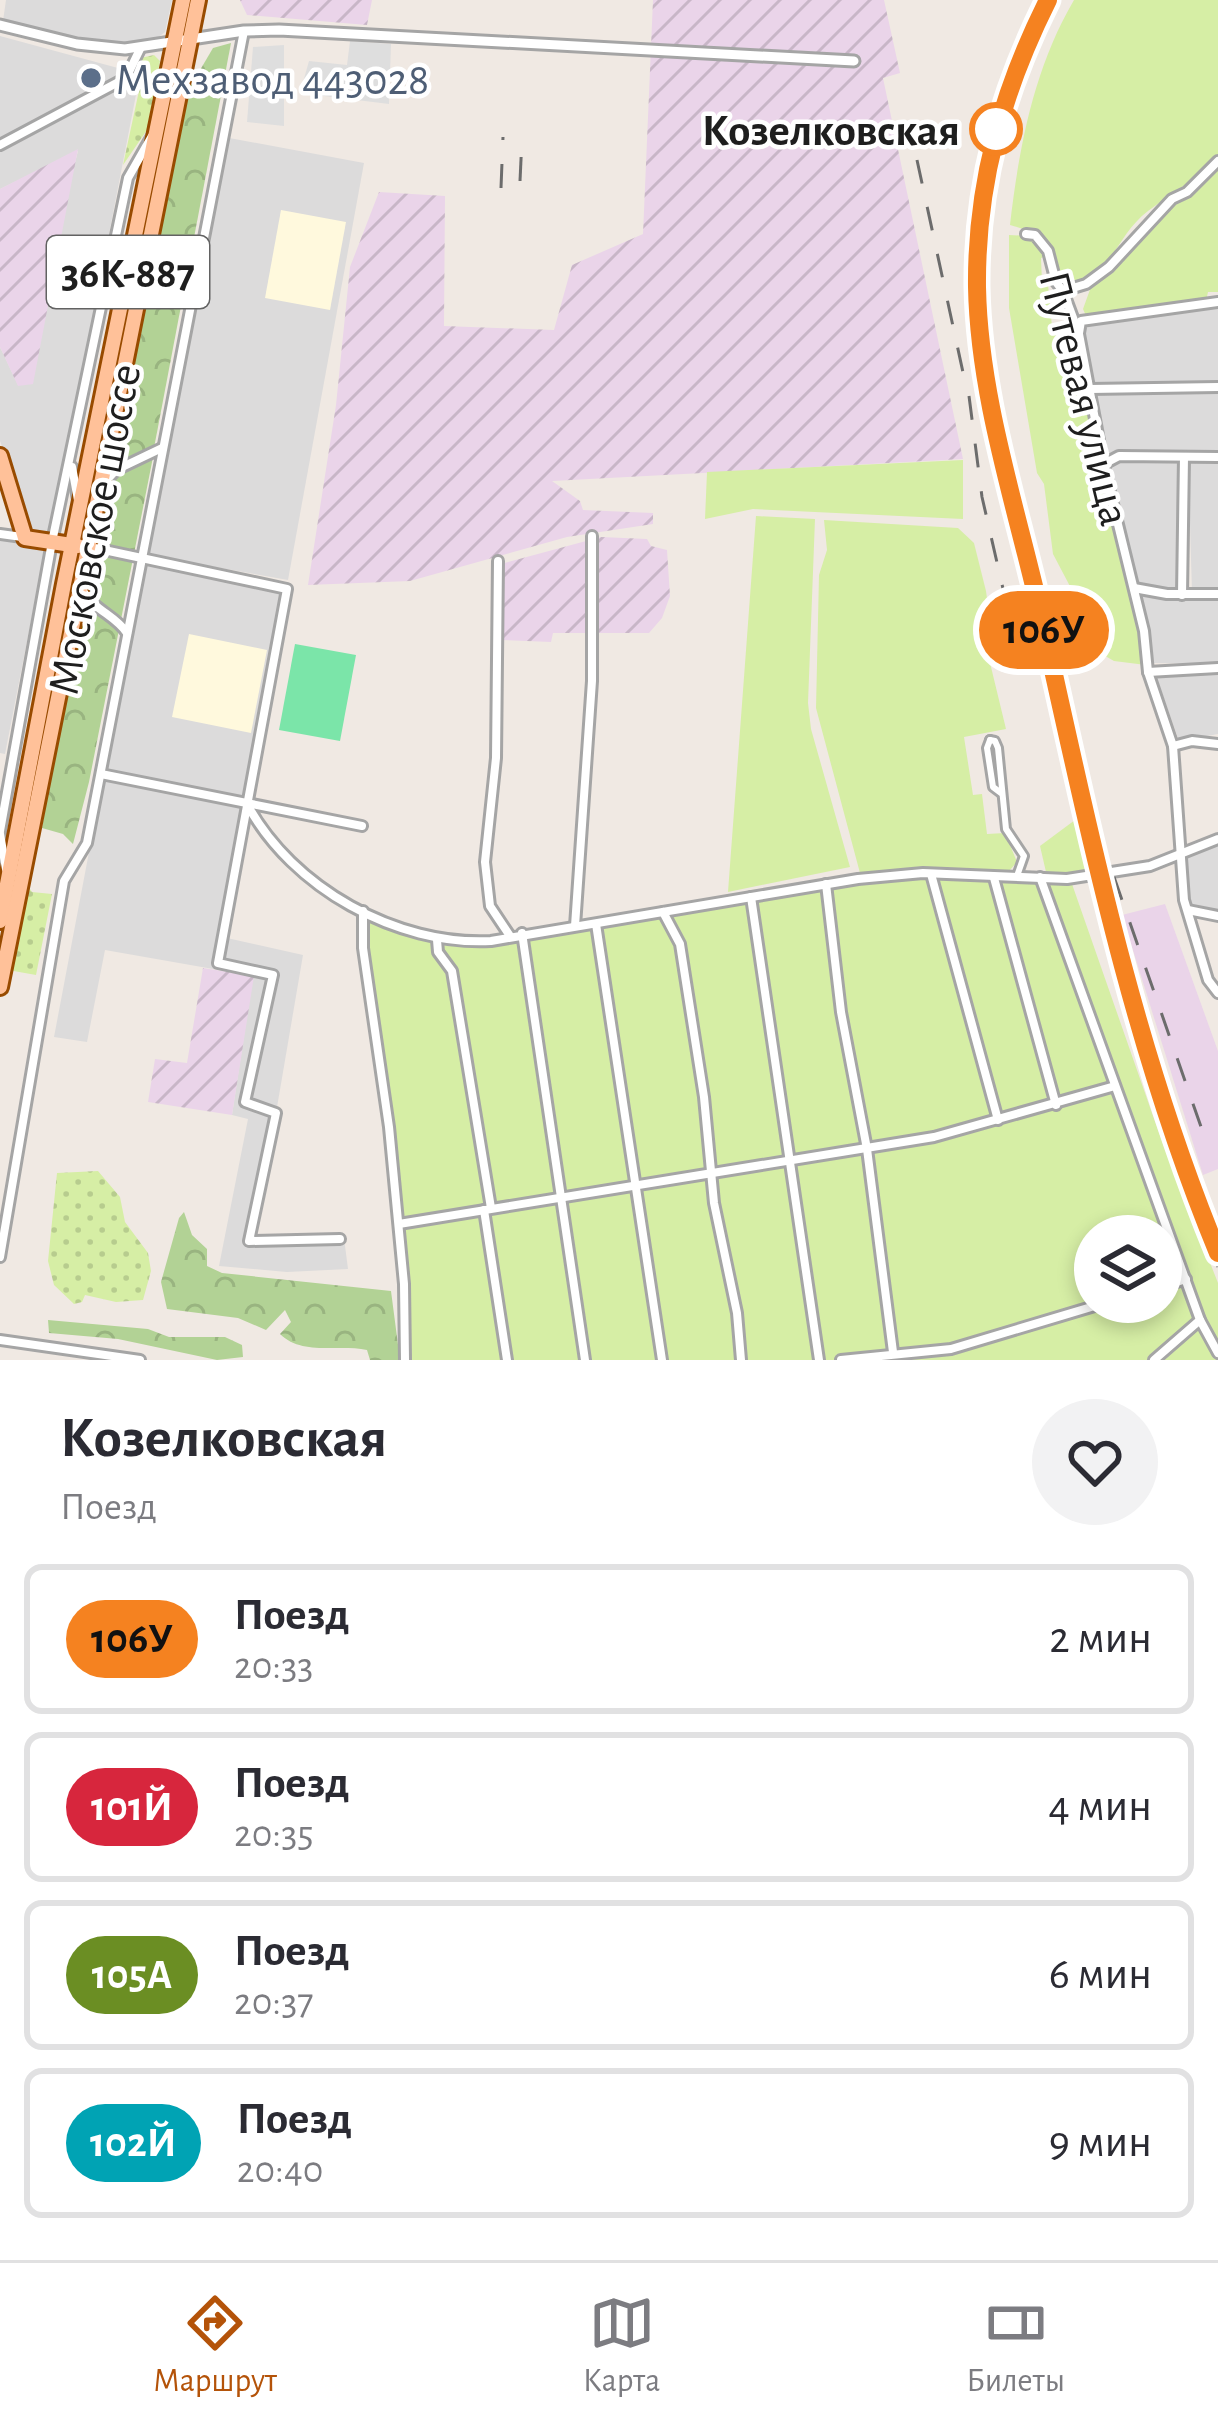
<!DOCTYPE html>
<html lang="ru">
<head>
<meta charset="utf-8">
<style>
	body { margin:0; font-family:"Alegreya Sans",sans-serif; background:#f2f2f3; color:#2b2b33; height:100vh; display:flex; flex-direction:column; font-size:45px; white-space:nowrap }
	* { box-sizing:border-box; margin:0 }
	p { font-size:39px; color:#7c7c81 }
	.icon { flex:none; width:66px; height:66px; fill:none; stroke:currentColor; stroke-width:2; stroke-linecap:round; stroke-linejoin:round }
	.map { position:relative; height:1360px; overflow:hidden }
	.details { display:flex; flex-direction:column; background:#fff; flex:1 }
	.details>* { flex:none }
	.badge { padding:0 24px; border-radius:39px; font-size:42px; line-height:78px }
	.buttons { position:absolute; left:1074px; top:1215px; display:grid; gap:24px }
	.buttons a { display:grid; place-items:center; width:108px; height:108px; border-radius:50%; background:#fff; box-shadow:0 6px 18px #0003; font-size:60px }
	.map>.badge { position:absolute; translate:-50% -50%; box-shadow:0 0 0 6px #fff }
	.round { display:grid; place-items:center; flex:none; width:126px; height:126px; border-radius:63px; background:#f2f2f3 }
	.summary { display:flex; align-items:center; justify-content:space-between; height:204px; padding:0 60px }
	h1 { font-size:57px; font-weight:600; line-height:90px }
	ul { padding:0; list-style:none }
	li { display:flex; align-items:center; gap:36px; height:150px; margin:0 24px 18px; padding:0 36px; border:6px solid #e1e1e2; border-radius:18px }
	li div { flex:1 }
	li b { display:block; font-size:45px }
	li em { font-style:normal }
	li .badge { min-width:132px; font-weight:700; text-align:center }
	.tab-bar { display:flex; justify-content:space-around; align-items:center; height:168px; border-top:3px solid #e1e1e2; background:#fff; font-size:33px; color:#7c7c81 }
	.tab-bar a { display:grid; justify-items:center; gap:6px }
	.tab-bar .active { color:#b45309 }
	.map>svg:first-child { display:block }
</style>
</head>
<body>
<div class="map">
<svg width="1218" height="1360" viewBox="0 0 1218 1360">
	<defs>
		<pattern id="industrial-furrows" width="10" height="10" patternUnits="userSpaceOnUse" patternTransform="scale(3)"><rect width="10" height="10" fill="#ead4e9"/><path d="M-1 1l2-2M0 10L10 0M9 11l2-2" fill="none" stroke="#c8b6c7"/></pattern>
		<pattern id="grass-dots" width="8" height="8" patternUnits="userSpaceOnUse" patternTransform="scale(3)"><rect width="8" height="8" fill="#d6eea5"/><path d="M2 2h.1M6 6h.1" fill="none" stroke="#b7cc8e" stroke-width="1.8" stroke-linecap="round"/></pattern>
		<pattern id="forest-crowns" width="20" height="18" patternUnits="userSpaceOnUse" patternTransform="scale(3)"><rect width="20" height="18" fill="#b2d295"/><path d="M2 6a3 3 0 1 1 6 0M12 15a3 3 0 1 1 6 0" fill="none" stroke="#99b480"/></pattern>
	</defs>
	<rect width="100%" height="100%" fill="#f0e9e3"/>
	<g fill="#dcdbdb">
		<path d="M6,0H172L165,32L156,39L126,45L67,40L3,21Z"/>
		<path d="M0,36L140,74L50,539L35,537L0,441V347L18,385L78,151L0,189Z"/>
		<path d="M224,137L364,163L288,580L147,555Z"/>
		<path d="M1218,306V382L1092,384L1081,335L1083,325Z"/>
		<path d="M1218,392V453L1118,452L1106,458L1094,394Z"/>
		<path d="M1120,459H1181L1184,592L1137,585L1107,467Z"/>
		<path d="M1188,459L1218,460V591L1192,592Z"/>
		<path d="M0,540L45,549L5,754L0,753Z"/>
		<path d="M147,565L282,592L245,801L105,771Z"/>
		<path d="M1140,594L1218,598V664L1152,663Z"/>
		<path d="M1218,671V734L1179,741L1155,673Z"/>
		<path d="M103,778L243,806L218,936L303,955L255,1236L344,1238L348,1269L287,1272L219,1266L248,1119L232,1115L253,976L105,950L87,1042L54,1037Z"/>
		<path d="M1218,842V913L1189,906L1183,856Z"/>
	</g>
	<g fill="url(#industrial-furrows)">
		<path d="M240,0H372L367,25L247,15Z"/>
		<path d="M653,0H884L900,73L883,78L963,459L552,481L580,501L583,510L653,513V524L567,537L410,581L308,585L336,405L350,267L379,192L445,196L444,326L554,330L572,265L643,234Z"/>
		<path d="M78,149L33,384L18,386L0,347V189Z"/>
		<path d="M601,537L647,539L651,546L667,550L670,596L662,618L649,633H553L551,642L501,640V564Z"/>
		<path d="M203,968L254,976L232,1115L148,1102L155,1059L187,1063Z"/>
	</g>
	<g fill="#fff9dd">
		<path d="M281,210L346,222L330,310L265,298Z"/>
		<path d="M189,634L267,650L251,733L172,717Z"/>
	</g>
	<path fill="#ead4e9" d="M1165,904L1218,1051V1169L1203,1175L1122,915Z"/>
	<g fill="url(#grass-dots)">
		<path d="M154,55L160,61L147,130L123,165L143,72L131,68L136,59Z"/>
		<path d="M26,883L32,892L52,894L36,975L8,970Z"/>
		<path d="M98,1171L120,1197L125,1222L148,1253L151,1271L143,1300L116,1302L85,1295L82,1302L74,1304L54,1285L48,1261L57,1173Z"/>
	</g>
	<g fill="url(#forest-crowns)">
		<path d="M231,43L154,448L105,471L176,111L213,48Z"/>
		<path d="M153,457L89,782L73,844L63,834L42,828L81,588L102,489L112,478Z"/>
		<path d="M184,1212L192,1235L207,1249V1266L222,1273L391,1291L400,1360H370L367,1350C339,1344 302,1356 280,1334L291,1322L285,1310L266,1330L238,1318L167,1309L161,1282L179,1218Z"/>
		<path d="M48,1320L148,1329L169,1337H225L242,1345L243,1357L217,1360L118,1339L49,1333Z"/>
	</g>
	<g fill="#d6eea5" fill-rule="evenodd">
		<path d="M1074,0H1218V159C1196,179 1172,193 1148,211C1113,238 1116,275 1064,286C1039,256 1063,239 1010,225C1019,147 1034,68 1074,0Z"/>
		<path d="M1218,166V292H1208L1206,301L1087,318L1083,309L1092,284L1113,269L1176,199L1189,195Z"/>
		<path d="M1009,235L1029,236L1047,256L1041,258L1042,283L1048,284L1052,327L1069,324L1078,350L1146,665L1114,661L1091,648L1081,632L1073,592L1053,554L1044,484L1037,473L1009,308Z"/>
		<path d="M963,460V519L753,509L705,519L707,472Z"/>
		<path d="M756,516L815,519L808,703L811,729L850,867L728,892Z"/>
		<path d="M824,520L958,528L974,543L986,591L988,606L984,638L1006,729L964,737L973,795L982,794L987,834L1005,833L1017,862L1009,871L919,869L860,873L816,708L819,575L827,550Z"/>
		<path d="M1075,820L1090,872L1072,875L1046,872L1040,846Z"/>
		<path d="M919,879L1072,884L1159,1133L1218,1283V1360H407L406,1270L370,994L369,915L437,944L476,943L663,918L826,888ZM1095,1236H1161V1302H1095Z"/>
	</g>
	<path fill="#7be5a9" d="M295,644L356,655L340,741L279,730Z"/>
	<g fill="#dedede">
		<path d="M350,41L391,44L389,104L300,93L309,61L347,65Z"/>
		<path d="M284,45V126L247,122L253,47Z"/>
	</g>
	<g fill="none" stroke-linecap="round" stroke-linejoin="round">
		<defs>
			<g id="pedestrian">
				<path d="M990,740L995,741L998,748L1006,829L1024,856L1017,876"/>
				<path d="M990,740L987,748L993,787L1001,793"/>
			</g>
			<g id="minor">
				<path d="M0,145L126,78L141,47"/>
				<path d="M1026,234L1035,235L1048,251L1056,282L1063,291L1079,334L1104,467L1144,631L1148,672L1173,746L1184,900L1208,980L1218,993"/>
				<path d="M1063,291L1086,284L1109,267L1172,199L1187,192L1218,161"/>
				<path d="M1079,333L1081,321L1218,302"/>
				<path d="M1090,389L1218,387"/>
				<path d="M1104,464L1119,456L1218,457"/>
				<path d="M72,467L78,500"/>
				<path d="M104,483L116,470L162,448"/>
				<path d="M0,534L22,537"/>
				<path d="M90,547L287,589L218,963L273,975L245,1102L276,1113L249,1241L340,1239"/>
				<path d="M498,561L496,758L485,862L490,906L510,936"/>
				<path d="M1134,588L1167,594H1218"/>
				<path d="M83,591C95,611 115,615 127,633"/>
				<path d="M1182,595L1184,457"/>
				<path d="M1148,672L1218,668"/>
				<path d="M1173,746L1192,741L1218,744"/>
				<path d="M101,774L362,826"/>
				<path d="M247,804C292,888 397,946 491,941L858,879L923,873L1067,879L1150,866L1218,839"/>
				<path d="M0,831L52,542L128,178L152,136"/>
				<path d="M0,834L6,869"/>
				<path d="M931,874L998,1120"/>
				<path d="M1040,877L1200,1320L1218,1353"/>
				<path d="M994,878L1056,1105"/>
				<path d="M826,884L841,1012L867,1149L893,1352"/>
				<path d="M751,897L819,1360"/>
				<path d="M1188,910L1218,916"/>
				<path d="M363,911V948L389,1127L404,1284L405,1360"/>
				<path d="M663,912L680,944L704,1097L714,1203L737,1313L741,1360"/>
				<path d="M596,924L662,1360"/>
				<path d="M575,926L592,681V536"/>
				<path d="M522,933L585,1360"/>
				<path d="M437,940L438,952L452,971L491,1208"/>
				<path d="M484,1210L507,1360"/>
				<path d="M399,1224L934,1137L1115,1086"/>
				<path d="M0,1257L64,881L87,843L244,31"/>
				<path d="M1161,1287L1186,1279"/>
				<path d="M0,1340L140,1360"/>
				<path d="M841,1360L951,1349L1108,1302"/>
				<path d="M1154,1360L1200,1320"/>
			</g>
			<path id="tertiary" d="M0,25L77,44L125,49L244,31L279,30L854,61"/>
			<g id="primary">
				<path d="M0,456L25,538L78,546"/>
				<path d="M0,921L64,584L183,0"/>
				<path d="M0,987L198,0"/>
			</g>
		</defs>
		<use href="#pedestrian" stroke="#a5a5a5" stroke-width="12"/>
		<use href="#minor" stroke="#a5a5a5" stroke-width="14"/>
		<use href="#tertiary" stroke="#a5a5a5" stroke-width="15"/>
		<use href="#primary" stroke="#984b00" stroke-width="20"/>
		<use href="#pedestrian" stroke="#fff" stroke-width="6"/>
		<use href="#minor" stroke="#fff" stroke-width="8"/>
		<use href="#tertiary" stroke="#fff" stroke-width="9"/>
		<use href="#primary" stroke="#ffc199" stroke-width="14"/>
		<g stroke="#6c6c6c" stroke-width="3" stroke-dasharray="24 24" stroke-linecap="butt">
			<path d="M1041,0C979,111 963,229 976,354L1126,1002L1165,1127L1218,1267"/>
			<path d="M917,160L964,377"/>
			<path d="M520,181L522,138"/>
			<path d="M501,188L503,137"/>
			<path d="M969,396L982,497L1023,676"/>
			<path d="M1114,877L1207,1144"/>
		</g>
	</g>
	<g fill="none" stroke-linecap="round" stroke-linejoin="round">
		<defs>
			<path id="line" d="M1048,0C1002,92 976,184 977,287C979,395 1015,503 1039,607C1088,826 1132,1045 1218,1253"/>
		</defs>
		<use href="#line" stroke="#fff" stroke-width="27"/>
		<use href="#line" stroke="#f58220" stroke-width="18"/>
	</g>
	<circle fill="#5c6f8a" stroke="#fff" stroke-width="4.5" cx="91" cy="78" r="12"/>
	<circle fill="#fff" stroke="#f58220" stroke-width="6" cx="996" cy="129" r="24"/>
	<g text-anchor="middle" stroke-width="9" stroke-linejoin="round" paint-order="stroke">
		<rect fill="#fff" stroke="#626262" stroke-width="3" x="47" y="236" width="162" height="72" rx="9"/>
		<g font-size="42" font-weight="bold" fill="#1e1e1e">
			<text x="128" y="287">36К-887</text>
		</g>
		<g font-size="45" fill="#4e5e75" stroke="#fff" text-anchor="start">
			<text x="115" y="94">Мехзавод 443028</text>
		</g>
		<g font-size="45" font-weight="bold" fill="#1e1e1e" stroke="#fff" text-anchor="end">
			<text x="960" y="145">Козелковская</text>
		</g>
		<g font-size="45" fill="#1e1e1e" stroke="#fff">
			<text transform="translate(1086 398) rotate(76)" y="16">Путевая улица</text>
			<text transform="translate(93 529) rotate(-79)" y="16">Московское шоссе</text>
		</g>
	</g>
</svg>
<div class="buttons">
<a><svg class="icon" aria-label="layers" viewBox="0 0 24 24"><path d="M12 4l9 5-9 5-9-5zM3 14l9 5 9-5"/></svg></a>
</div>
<b class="badge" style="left:1044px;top:630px;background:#f58220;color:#111">106У</b>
</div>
<section class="details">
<div class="summary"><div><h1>Козелковская</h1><p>Поезд</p></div><a class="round"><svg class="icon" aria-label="heart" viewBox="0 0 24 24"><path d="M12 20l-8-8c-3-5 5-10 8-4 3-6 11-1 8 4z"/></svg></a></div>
<ul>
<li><span class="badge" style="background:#f58220;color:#111">106У</span><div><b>Поезд</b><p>20:33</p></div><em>2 мин</em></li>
<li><span class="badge" style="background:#d7263d;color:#fff">101Й</span><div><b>Поезд</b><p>20:35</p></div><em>4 мин</em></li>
<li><span class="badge" style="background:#6b8e23;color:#fff">105А</span><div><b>Поезд</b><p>20:37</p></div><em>6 мин</em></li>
<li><span class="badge" style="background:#00a3b4;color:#fff">102Й</span><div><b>Поезд</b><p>20:40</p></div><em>9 мин</em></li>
</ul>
</section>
<nav class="tab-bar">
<a class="active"><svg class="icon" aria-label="directions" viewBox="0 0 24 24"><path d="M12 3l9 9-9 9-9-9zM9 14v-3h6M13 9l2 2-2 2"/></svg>Маршрут</a>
<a><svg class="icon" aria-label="map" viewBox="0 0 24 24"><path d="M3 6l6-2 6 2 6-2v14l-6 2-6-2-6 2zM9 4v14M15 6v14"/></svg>Карта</a>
<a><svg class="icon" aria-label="tickets" viewBox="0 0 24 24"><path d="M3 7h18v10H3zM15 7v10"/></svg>Билеты</a>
</nav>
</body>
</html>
